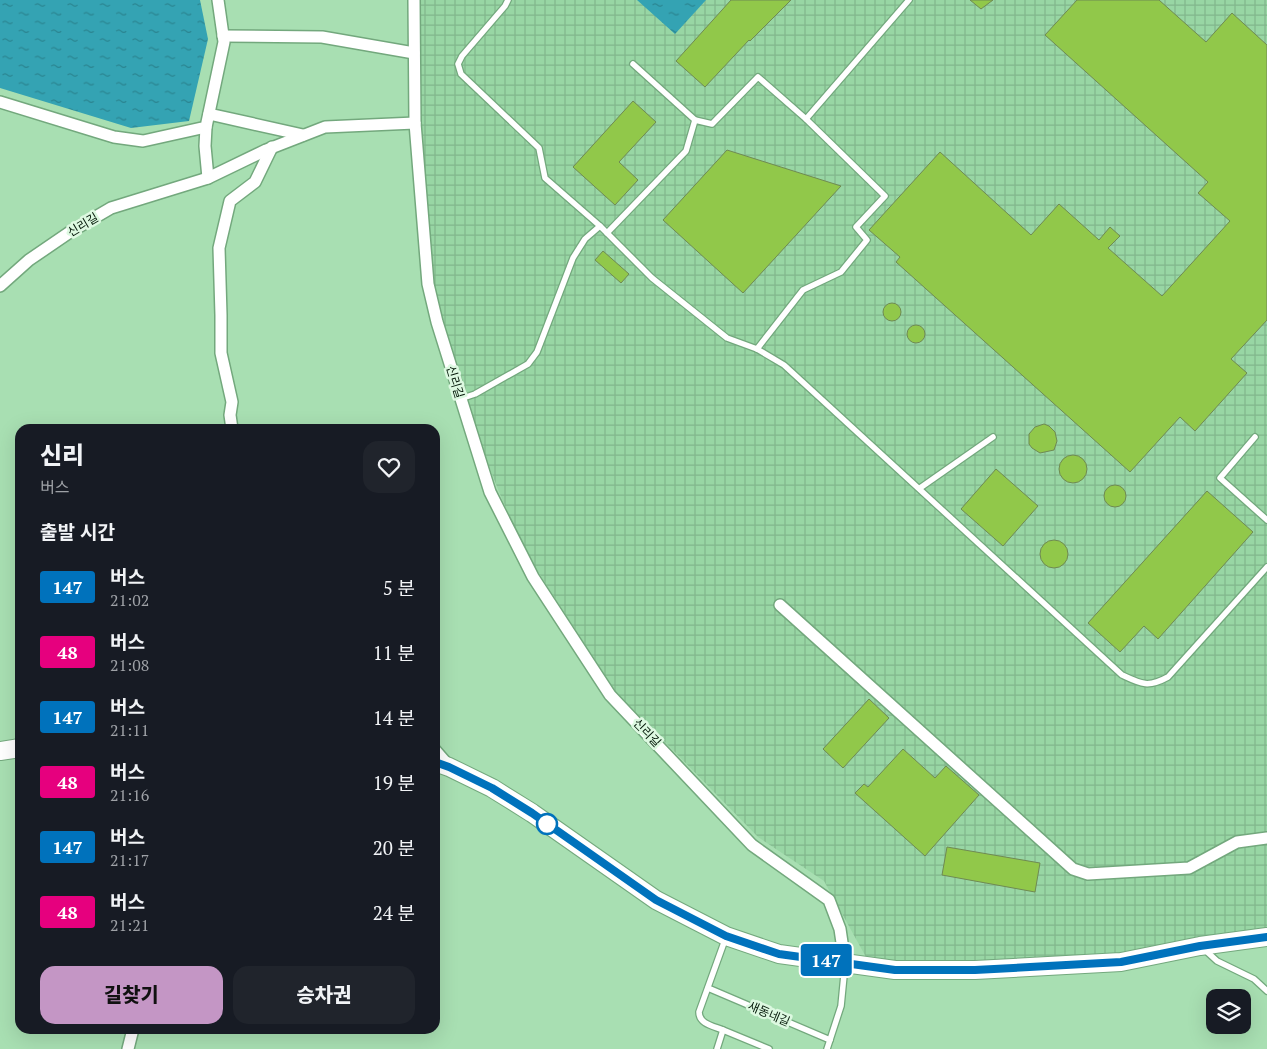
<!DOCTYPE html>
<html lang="ko">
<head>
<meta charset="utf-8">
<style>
	body { margin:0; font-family:"PT Serif","Noto Sans KR",serif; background:#20242c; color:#f1f3f6; height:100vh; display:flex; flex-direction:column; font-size:19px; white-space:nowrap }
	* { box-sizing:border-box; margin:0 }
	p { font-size:16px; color:#9ea1a6 }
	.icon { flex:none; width:28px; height:28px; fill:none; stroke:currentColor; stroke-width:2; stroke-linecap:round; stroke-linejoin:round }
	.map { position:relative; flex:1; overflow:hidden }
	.details { position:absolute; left:15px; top:424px; width:425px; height:610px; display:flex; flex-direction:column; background:#171b24; border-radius:15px; box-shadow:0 5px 20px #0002 }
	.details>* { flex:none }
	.badge { padding:0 10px; border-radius:4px; font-size:18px; line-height:32px }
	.controls { position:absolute; left:1206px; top:989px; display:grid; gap:10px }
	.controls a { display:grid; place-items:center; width:45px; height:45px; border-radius:10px; background:#171b24; box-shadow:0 5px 20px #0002; font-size:25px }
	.map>.badge { position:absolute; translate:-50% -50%; box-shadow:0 0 0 2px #fff }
	h2 { padding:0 25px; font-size:19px; line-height:45px }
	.round { display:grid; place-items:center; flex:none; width:52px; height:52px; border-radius:15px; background:#20242c }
	.overview { display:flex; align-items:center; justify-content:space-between; height:85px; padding:0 25px }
	h1 { font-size:24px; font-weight:800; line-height:38px }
	.action { display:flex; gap:10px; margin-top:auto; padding:10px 25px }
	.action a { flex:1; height:58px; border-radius:15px; background:#c496c5; color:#111; font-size:20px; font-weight:800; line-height:58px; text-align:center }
	.action a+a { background:#20242c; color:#f1f3f6 }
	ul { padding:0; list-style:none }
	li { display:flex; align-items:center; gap:15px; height:65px; padding:0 25px }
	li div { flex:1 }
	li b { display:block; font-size:19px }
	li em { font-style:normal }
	li .badge { min-width:55px; font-weight:700; text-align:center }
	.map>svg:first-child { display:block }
</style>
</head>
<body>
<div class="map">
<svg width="1267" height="1049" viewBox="0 0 1267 1049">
	<defs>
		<pattern id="industrial-grid" width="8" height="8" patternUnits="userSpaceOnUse" patternTransform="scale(1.25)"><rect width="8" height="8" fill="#98d6a4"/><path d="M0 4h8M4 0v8" fill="none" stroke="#81b78c"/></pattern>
		<pattern id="water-ripples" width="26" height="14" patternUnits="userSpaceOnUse" patternTransform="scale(1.25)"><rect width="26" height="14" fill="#34a3b3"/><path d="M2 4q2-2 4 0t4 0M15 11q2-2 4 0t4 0" fill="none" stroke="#2a8490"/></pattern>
	</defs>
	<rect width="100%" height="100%" fill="#a8dfb2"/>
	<path fill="url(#industrial-grid)" d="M420,0H1267V936L1048,972L872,968L824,881L758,837L615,691L526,553L499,492L463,399L429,290L418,122Z"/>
	<g fill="url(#water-ripples)">
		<path d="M0,0H200L208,39L189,121L131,128L0,88Z"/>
		<path d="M637,0H706L675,34Z"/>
	</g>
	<g fill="#91c84a" stroke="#6f8a53">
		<path d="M731,0H791L750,41L749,40L705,87L676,61Z"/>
		<path d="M970,0H993L981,9Z"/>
		<path d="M1077,0H1159L1206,42L1232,13L1267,45V320L1231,359L1247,373L1195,431L1180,417L1130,472L896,262L900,257L869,230L940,152L1031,235L1059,204L1099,240L1110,227L1120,236L1108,248L1162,296L1230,221L1198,193L1208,182L1045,35Z"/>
		<path d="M633,101L656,122L619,162L638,180L615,205L573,167Z"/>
		<path d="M727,150L841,186L743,293L663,220Z"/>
		<path d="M603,251L629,274L621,283L595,260Z"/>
		<circle cx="892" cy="312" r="9"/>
		<circle cx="916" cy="334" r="9"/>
		<path d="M1044,424L1049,426L1055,432L1057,441L1054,450L1040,453L1032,448L1029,444V434L1035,427Z"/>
		<circle cx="1073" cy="469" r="14"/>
		<path d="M996,469L1038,506L1003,546L961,509Z"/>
		<circle cx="1115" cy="496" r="11"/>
		<path d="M1207,491L1253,532L1158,639L1144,626L1120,652L1088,623Z"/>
		<circle cx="1054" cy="554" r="14"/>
		<path d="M869,699L889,718L843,768L823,749Z"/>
		<path d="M903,749L935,778L946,766L979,795L925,856L855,793L864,784L868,787Z"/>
		<path d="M947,847L1040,863L1035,892L942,875Z"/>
	</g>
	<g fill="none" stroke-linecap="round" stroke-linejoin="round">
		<defs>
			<g id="lane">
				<path d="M508,0L505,6L462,56L458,64L461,74L539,148L545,178L600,226L652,278L727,338L757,349L784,365L1122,675C1141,684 1148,688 1168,677L1267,567"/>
				<path d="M806,119L909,0"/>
				<path d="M695,120L712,124L758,77L806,119L885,196L856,227L867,240L841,272L803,290L757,349"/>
				<path d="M607,233L686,151L695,120L633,64"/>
				<path d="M460,399L475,394L528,364L537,352L573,258L585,239L600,226"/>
				<path d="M1255,437L1220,478L1267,520"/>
				<path d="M920,488L993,437"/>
				<path d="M1204,949L1217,961L1254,979L1267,991"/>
				<path d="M708,988L830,1040"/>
				<path d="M723,1030L769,1049"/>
				<path d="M717,1049L723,1030C713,1026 699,1024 699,1012L726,937"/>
				<path d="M827,1049L841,1006L845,965"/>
			</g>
			<g id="street">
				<path d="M414,0L415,123L428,284L437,322L490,492L533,577L610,695L752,845L829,900L840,929L845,963"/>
				<path d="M223,36L322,37L414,53"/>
				<path d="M0,102L114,137L143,141L206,127L224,42L218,0"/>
				<path d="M209,114L303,135"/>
				<path d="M206,127L205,146L208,178"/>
				<path d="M0,286L29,260L70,232L111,208L208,178L266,150L325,127L415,123"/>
				<path d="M232,429L230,415L232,402L221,353V315L219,248L230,201L255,182L272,147"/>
				<path d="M780,605L1073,869L1088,874L1189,868L1237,842L1267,838"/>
				<path d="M435,750L448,765"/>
				<path d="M128,1049L133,1029"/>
			</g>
			<g id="primary">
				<path d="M0,751L20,748"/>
				<path d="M435,762L449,767L492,788L532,813L656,900L726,936L779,954L895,970H975L1121,962L1200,946L1267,937"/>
			</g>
		</defs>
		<use href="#lane" stroke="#73a87d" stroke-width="8"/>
		<use href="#street" stroke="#73a87d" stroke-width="14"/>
		<use href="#primary" stroke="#73a87d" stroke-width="20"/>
		<use href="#lane" stroke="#fff" stroke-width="5.5"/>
		<use href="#street" stroke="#fff" stroke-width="11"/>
		<use href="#primary" stroke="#fff" stroke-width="18"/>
	</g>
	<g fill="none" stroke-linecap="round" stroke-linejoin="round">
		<defs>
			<path id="line" d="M435,762L449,767L492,788L532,813L656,900L726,936L779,954L895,970H975L1121,962L1200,946L1267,937"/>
		</defs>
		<use href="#line" stroke="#fff" stroke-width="11"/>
		<use href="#line" stroke="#0072bc" stroke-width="8"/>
	</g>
	<circle fill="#fff" stroke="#0072bc" stroke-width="2.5" cx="547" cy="824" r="10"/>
	<g text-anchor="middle" stroke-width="5" stroke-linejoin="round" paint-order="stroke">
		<g font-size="12" fill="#031708" stroke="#ddf9e1">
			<text transform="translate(83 225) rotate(-31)" y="4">신리길</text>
			<text transform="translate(455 382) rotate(73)" y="4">신리길</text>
			<text transform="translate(647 733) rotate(46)" y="4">신리길</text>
			<text transform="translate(769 1014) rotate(23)" y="4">새동네길</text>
		</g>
	</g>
</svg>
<div class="controls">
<a><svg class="icon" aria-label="layers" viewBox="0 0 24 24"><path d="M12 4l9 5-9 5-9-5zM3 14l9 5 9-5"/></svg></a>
</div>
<b class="badge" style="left:826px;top:960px;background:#0072bc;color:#fff">147</b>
<section class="details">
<div class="overview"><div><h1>신리</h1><p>버스</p></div><a class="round"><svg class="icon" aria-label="heart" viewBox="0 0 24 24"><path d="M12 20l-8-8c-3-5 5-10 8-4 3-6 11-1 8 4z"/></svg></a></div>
<h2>출발 시간</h2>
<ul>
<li><span class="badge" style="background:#0072bc;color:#fff">147</span><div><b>버스</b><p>21:02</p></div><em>5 분</em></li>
<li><span class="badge" style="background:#e6007e;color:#fff">48</span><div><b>버스</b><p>21:08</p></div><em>11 분</em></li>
<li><span class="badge" style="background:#0072bc;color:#fff">147</span><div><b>버스</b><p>21:11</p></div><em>14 분</em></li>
<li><span class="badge" style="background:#e6007e;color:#fff">48</span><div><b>버스</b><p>21:16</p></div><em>19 분</em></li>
<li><span class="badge" style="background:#0072bc;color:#fff">147</span><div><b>버스</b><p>21:17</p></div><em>20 분</em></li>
<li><span class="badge" style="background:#e6007e;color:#fff">48</span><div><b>버스</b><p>21:21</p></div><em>24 분</em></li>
</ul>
<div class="action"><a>길찾기</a><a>승차권</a></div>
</section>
</div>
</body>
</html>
